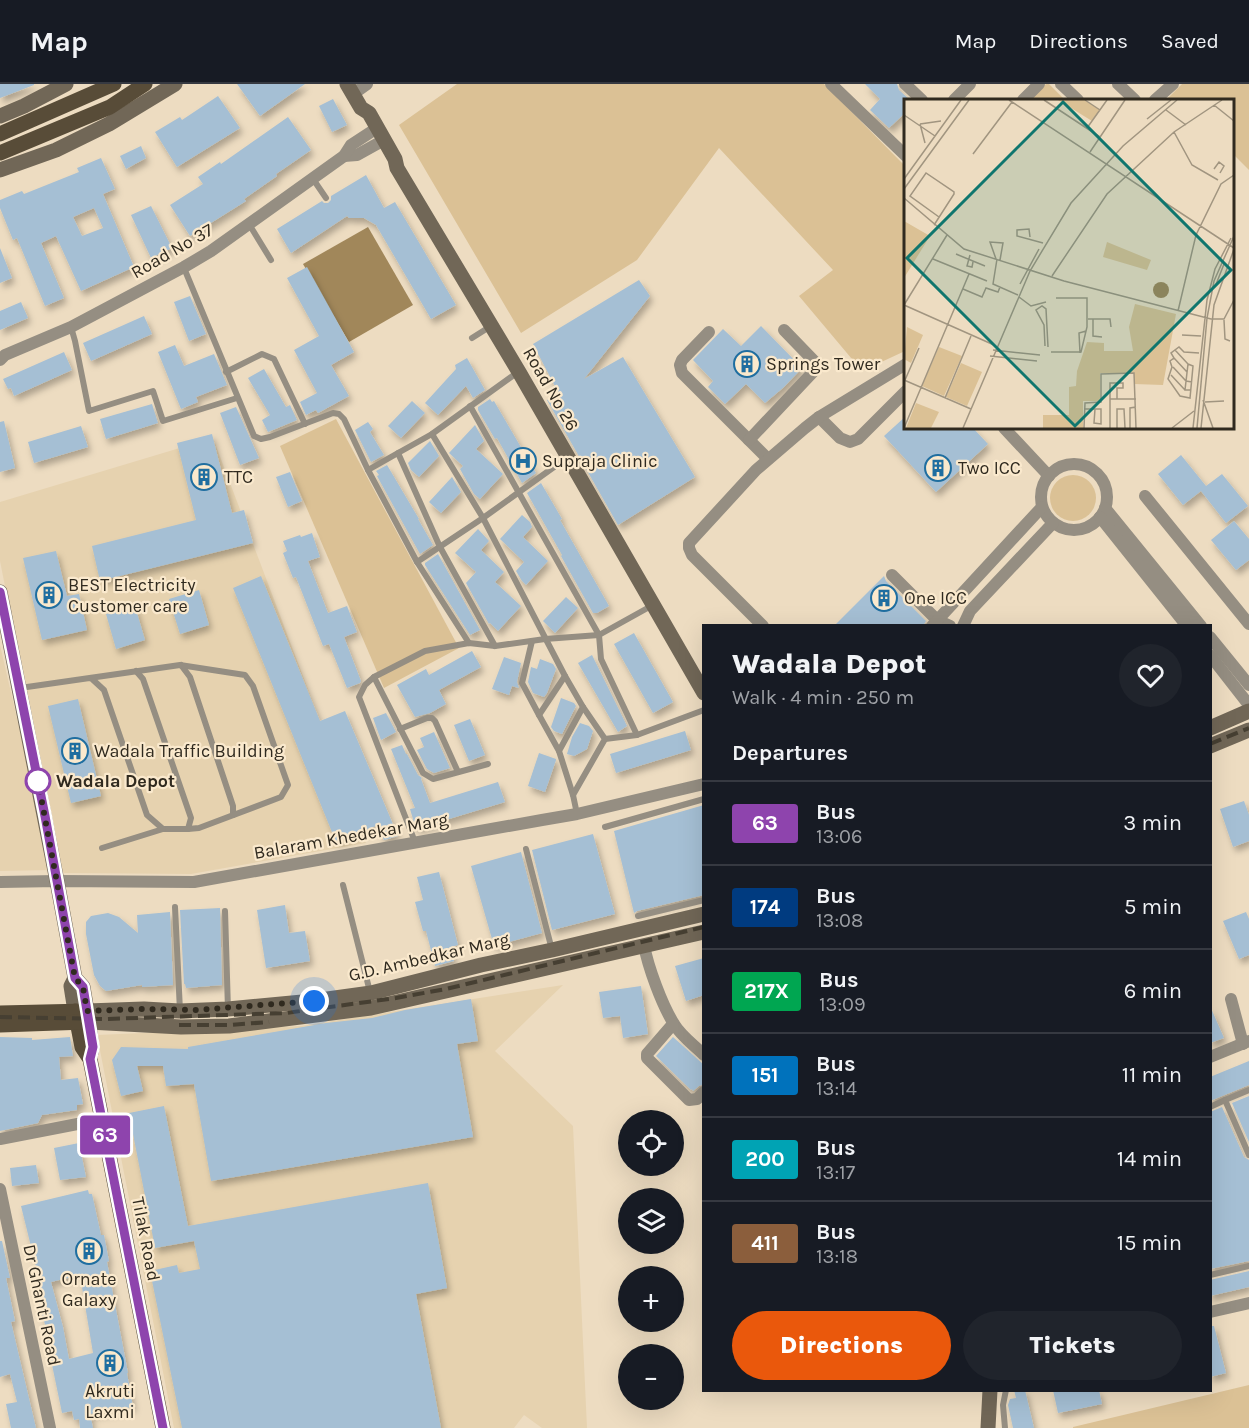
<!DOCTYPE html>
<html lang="en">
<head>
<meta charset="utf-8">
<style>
	body { margin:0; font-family:Karla,sans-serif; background:#20242c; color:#f1f3f6; height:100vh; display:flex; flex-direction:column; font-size:22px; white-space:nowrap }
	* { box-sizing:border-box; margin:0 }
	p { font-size:20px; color:#9ea1a6 }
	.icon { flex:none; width:33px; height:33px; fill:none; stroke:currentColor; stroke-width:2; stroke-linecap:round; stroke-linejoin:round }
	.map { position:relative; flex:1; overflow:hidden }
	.drawer { position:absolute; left:702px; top:540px; width:510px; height:768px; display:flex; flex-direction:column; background:#171b24; border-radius:0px; box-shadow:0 6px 24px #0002 }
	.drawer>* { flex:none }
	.badge { padding:0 12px; border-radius:4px; font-size:21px; line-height:39px }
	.controls { position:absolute; left:618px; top:1026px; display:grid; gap:12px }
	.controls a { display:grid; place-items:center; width:66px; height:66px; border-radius:50%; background:#171b24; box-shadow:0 6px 24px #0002; font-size:30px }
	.you { position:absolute; width:30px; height:30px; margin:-15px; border:4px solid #fff; border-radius:50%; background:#1a73e8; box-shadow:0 0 0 9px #1a73e833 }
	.map>.badge { position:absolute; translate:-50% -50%; box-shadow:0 0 0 3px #fff }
	h2 { padding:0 30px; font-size:22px; line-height:54px }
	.round { display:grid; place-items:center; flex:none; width:63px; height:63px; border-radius:32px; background:#20242c }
	.headline { display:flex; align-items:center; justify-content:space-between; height:102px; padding:0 30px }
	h1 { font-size:28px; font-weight:800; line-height:45px }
	.action { display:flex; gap:12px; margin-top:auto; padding:12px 30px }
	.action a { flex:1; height:69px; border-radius:36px; background:#ea580c; color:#fff; font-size:24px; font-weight:800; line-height:69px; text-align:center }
	.action a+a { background:#20242c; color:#f1f3f6 }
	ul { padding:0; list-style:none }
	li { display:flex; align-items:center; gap:18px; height:84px; padding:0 30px; border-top:2px solid #363941 }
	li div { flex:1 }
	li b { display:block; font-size:22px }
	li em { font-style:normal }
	li .badge { min-width:66px; font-weight:700; text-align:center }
	header { display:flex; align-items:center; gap:36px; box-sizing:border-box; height:84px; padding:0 30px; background:#171b24; border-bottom:2px solid #363941 }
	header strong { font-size:28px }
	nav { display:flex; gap:33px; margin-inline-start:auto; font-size:21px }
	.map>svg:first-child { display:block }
</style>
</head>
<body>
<header>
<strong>Map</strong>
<nav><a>Map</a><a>Directions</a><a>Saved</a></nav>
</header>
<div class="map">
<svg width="1249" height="1344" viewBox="0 0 1249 1344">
	<defs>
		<filter id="shadow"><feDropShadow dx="3" dy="5" stdDeviation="3" flood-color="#0004"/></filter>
	</defs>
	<rect width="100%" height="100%" fill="#eddcc1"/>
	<g fill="#e6d2af">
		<path d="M213,354L366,759L191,790L62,789L0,477V418Z"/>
		<path d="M0,561L52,786L0,787Z"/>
		<path d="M563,901L495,967L573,1042L587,1344H542L524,1331L514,1344H174L97,951L301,942Z"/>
	</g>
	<g fill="#dbc195">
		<path d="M457,0H824L905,82V267L862,287L799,212L833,186L719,64L637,176L521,249L399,41Z"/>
		<path d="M1046,0H1049L1065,16H1030Z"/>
		<path d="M1182,0H1249V86L1233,70L1232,16H1166Z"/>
		<path d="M336,335L459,564L384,604L280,362Z"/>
		<circle cx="1073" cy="414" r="23"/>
		<path d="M1249,1301V1344H1073V1343Z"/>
	</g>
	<path fill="#a1875a" d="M368,143L413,221L349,258L303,180Z"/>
	<g fill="#a5bfd4" fill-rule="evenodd" filter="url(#shadow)">
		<path d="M0,0H34V1L0,14Z"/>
		<path d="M237,0H305L260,32Z"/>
		<path d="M865,0H897L899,6L910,16H906V28L889,44L870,26L880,15Z"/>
		<path d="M218,12L240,44L177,83L155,48L180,33L182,36Z"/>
		<path d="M333,15L347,41L332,48L319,22Z"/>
		<path d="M288,33L311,66L276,90L277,92L244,115L246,117L190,152L170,121L203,100L198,93L220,78L221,80Z"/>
		<path d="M141,62L146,74L126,85L120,72Z"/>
		<path d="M101,74L115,105L103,110L134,183L81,207L56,152L41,159L64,214L45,222L17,154L13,156L0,124V116L22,107L24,110L79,88L77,84ZM94,124L103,144L82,152L73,133Z"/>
		<path d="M366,91L384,124L395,118L456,221L431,235L376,141L364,134H349L347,132L291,169L277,145L322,117L324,119H328L331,116V112Z"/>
		<path d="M151,122L172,164L151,174L131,131Z"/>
		<path d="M0,164L12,194L0,199Z"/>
		<path d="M307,183L354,268L331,281L349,312L318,329L316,326L306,331L300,318L317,309L294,266L319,252L287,194Z"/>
		<path d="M639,196L650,212L584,295L623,273L695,393L618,441L547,316L559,310L533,260Z"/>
		<path d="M190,212L206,250L189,257L174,218Z"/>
		<path d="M21,218L28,234L0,246V227Z"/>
		<path d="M144,232L152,250L91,277L83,259Z"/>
		<path d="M761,242L802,284L784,303L765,319L746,300L725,320L708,303L713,297L693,276L723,245L741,262Z"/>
		<path d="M175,261L184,282L214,270L227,301L196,313L198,318L181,325L158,268Z"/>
		<path d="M64,268L72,286L14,312L11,304L8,305L3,295Z"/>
		<path d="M467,274L485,306L473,314L466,302L438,331L425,319L456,285L455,281Z"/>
		<path d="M264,285L286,323L290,321L297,336L268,348L262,336L270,331L248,294Z"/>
		<path d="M490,315L492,318L494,317L536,389L522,399L497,354L495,355L478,326V323Z"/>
		<path d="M412,317L425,329L401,354L388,342Z"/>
		<path d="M152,320L158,339L106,355L100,335Z"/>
		<path d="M236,323L259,374L240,381L220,329Z"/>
		<path d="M906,332V344H973L988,360L936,408L884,352Z"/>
		<path d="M4,337L15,384L0,388V338Z"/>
		<path d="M368,338L373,345L370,348L384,371L371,378L355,346Z"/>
		<path d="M475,341L484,357L476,365L503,390L480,415L474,410L460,385L463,382L449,369Z"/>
		<path d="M81,342L88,363L34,379L28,358Z"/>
		<path d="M212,350L232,429L244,426L253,459L100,497L92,462L196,436L177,359Z"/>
		<path d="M430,357L439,372L419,393L411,386L408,379Z"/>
		<path d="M1181,371L1206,402L1222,390L1248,422L1226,439L1201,407L1183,421L1158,390Z"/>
		<path d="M387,381L419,435H418L433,461L420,470L377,392L379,391L376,387Z"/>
		<path d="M290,388L302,417L288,423L276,393Z"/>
		<path d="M452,393L461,408L441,429L429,418Z"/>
		<path d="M541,399L562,435L560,436L609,522L597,529H593L561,472L562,471L527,409Z"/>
		<path d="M522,431L530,438L532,443L523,453L548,477L526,501L522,497L516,487L524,478L500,455Z"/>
		<path d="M1234,437L1249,455V476L1236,486L1211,456Z"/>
		<path d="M478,445L489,457L481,466L504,488L495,498L521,522L498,547L490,539L489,540L466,499L476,488L455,469Z"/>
		<path d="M312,449L320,473L308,477L328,529L347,522L357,548L344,553L361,597L360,599L347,604L329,560L323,562L296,493L293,494L283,469L287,467L283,457L300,451L301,453Z"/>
		<path d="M56,467L67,512L79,510L87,546L42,556L23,474Z"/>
		<path d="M438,470L480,546L470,551L425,481V479Z"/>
		<path d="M261,492L320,637L345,627L398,752L384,756L378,741L336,758L233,504Z"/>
		<path d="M884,492L886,497L926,537L923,542H834Z"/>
		<path d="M199,506L209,541L180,550L169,515Z"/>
		<path d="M566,513L578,524L555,549L543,537Z"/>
		<path d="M135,522L145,556L116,565L106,530Z"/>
		<path d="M634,549L673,618L653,629L614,560Z"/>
		<path d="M472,567L481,583L439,606L446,620L430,629L415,633L397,601L426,585L429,591Z"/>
		<path d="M592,571L627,642L618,648L578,579Z"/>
		<path d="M504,573L521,579L517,598L519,604L512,602L509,611L492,605Z"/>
		<path d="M540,575L553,580L556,585L547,609L544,613L533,609L528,598L531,583L537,585Z"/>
		<path d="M561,614L574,619L576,622L562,650L554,647L551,643Z"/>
		<path d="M78,615L101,712L71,719L48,622Z"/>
		<path d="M386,629L396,648L381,656L373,634Z"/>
		<path d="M470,635L485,671L469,677L454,641Z"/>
		<path d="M580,639L589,642L593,647L587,665L574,672L567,670L572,653Z"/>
		<path d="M685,647L691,666L616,689L610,670Z"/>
		<path d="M434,648L450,684L434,689L427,685L417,666L424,663L420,654Z"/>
		<path d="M402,661L406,670H407L418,691L422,694L421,695L430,719L498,698L505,718L416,745L410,725L415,724L391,665Z"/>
		<path d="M539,669L556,675V676L545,708L528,702Z"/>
		<path d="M1244,717L1249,731V757L1233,763L1220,725Z"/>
		<path d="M704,721V811L637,827L634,829L614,747Z"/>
		<path d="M593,750L615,830L552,846L532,766Z"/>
		<path d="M521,768L542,849L494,862L471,782Z"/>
		<path d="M439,788L458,861L451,863L454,877L435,882L426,847H423L415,818L423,816L417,793Z"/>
		<path d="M285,821L289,849L305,847L310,877L266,884L257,826Z"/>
		<path d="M220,824L222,901L186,904L185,900H184L180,826Z"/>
		<path d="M170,828L173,901L142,903V901L106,907L100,902L94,891L86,850V838L91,832L108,829L119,833L138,849L137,831Z"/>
		<path d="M1246,828L1249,835V871L1239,875L1223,837Z"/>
		<path d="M704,874V911L686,917L675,882Z"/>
		<path d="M641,902L648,950L623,954L620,932L603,934L599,908Z"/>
		<path d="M471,915L478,957L457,960L473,1053L211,1097L194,1000L166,1002L163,982H137L143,1007L121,1012L112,976L121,963L188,965V963L326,939L372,934L405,926Z"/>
		<path d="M1210,922L1224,954L1210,959Z"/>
		<path d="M0,953L32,954V956L70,953L73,972L59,973L61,996L78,994L83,1020L77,1021V1026L42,1031L38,1039L0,1047Z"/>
		<path d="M673,953L704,981V1000L699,1002L693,1007L692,1005L691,1006L656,972Z"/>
		<path d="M1249,977V1001L1210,1017V993Z"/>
		<path d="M1249,1012V1058L1232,1019Z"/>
		<path d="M164,1022L188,1142L428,1099L447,1204L416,1210L441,1344H182L150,1187L177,1181L179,1189L200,1185L194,1157L155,1164L129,1029Z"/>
		<path d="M1222,1023L1244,1073L1249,1076V1177L1210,1185V1028Z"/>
		<path d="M79,1059L86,1093L60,1096L54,1064Z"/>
		<path d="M36,1081L39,1099L12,1102L10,1084Z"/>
		<path d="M88,1106L89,1110H92L101,1151H104L109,1177L107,1178L128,1289H127L133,1323L90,1330L93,1344H80L79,1335L74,1336L72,1327L62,1329L45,1247H47L38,1217L44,1215L21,1122ZM80,1191L93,1269L69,1275L63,1243L51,1198Z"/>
		<path d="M0,1157H2L10,1194H6L15,1237L11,1238L36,1344H11L6,1320L17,1318L10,1290L0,1293Z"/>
		<path d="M1249,1187V1203L1210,1212V1196Z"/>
		<path d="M1210,1242H1214L1226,1289L1210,1293Z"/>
		<path d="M1014,1306H1025L1034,1344H1013L1008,1321L1010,1315L1016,1314Z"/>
		<path d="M1053,1306H1099L1102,1320L1058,1329Z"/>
	</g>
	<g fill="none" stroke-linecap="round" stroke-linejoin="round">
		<g stroke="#958e82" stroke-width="6">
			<path d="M313,95L326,114"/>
			<path d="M249,140L271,176"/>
			<path d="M184,184L254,352L261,355L270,353L333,329L339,330L344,335L368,386"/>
			<path d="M71,243L75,257L89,327L153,307L163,337L237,314"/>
			<path d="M472,254L491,242"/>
			<path d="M226,288L262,270L274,275L305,340"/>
			<path d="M470,322L599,551L601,575L637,651"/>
			<path d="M432,350L483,434L565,592"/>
			<path d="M398,369L368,386L417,478L483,434L568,373"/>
			<path d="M417,478L469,559"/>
			<path d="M532,557L522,599L539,631L565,592L583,623L559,667L573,711L577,730"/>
			<path d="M495,562L440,463L398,369L432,350L518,288"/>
			<path d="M181,581L190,593L233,722V731"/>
			<path d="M136,587L143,595L191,734L188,745"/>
			<path d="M374,593L423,689L433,695L488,680"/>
			<path d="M20,604L180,581L245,591L253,602L288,701L281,713L199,744L188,745H163L147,731L104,606L91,594"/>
			<path d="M539,631L559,667"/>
			<path d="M400,645L427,634H432L435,637L458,688"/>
			<path d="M605,655L637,651L704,626"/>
			<path d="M573,711L605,655L583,623"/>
			<path d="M605,743L704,715"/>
			<path d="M415,758L359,613L365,601L374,593L425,567L469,559L495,562L545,555L599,551L653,521"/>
			<path d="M102,764L163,745"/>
			<path d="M526,765L552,866"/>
			<path d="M343,801L370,908"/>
			<path d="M175,823L180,927"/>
			<path d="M225,827L228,926"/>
			<path d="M638,832L704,816"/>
			<path d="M1249,1006L1225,1016L1249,1071"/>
			<path d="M1210,1023L1225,1016"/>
			<path d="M1210,1191L1249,1182"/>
			<path d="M1005,1344L1003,1321L1006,1306"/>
		</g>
		<g stroke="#958e82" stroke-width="12">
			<path d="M831,0L906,72"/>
			<path d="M905,0L922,16"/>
			<path d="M1061,0L1078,16"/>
			<path d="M1118,0L1135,16"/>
			<path d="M353,10L367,0"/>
			<path d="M954,16L970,0"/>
			<path d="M1023,16L1039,0"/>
			<path d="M1155,16L1173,0"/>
			<path d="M344,72L357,71L384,56"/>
			<path d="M709,248L682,276L680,281L682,289L768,375"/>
			<path d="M0,276L5,271L71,243L184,183L211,167L344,72L351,61L377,44"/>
			<path d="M819,333L840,354L850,358L858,355L906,307"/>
			<path d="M1004,344L1049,392"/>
			<path d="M749,356L814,287L815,282L814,277L784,246"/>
			<circle cx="1074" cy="413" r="33"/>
			<path d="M1145,412L1249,540"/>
			<path d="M1105,424L1201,542"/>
			<path d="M1100,433L1187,542"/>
			<path d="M892,491L937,536L950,542"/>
			<path d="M763,542L692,471L689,464V459L756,386L805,344L819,333L906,280"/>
			<path d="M932,542L1042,423"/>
			<path d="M963,542L970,527L1053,439"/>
			<path d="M1210,553L1249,601"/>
			<path d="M1210,571L1249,621"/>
			<path d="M0,798L57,797L194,798L542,736L577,730L704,700"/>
			<path d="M644,861C648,883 662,921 674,940C681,952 694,961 704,971"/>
			<path d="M1231,915L1243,960"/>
			<path d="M673,940L647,970V974L689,1016L697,1015L704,1008"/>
			<path d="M1210,973L1249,957"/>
			<path d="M0,1055L103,1035"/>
			<path d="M0,1105L50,1344"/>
			<path d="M1210,1228L1249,1219"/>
		</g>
		<g stroke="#716757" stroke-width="15">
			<path d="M347,0L361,24L369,29L395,75L397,84L519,288L704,609"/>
			<path d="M0,32L24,22L66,0"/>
			<path d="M0,86L56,66L109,40L175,0"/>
			<path d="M0,508L57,797L75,894L83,903L87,927L144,925L180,927L228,925L313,917L371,909L481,881L552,866L704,830"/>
			<path d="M1210,644L1249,627"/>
			<path d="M1210,662L1249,646"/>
			<path d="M75,894L71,902L75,927"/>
			<path d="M89,938L181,943L229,942L371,924L704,848"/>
			<path d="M988,1344L990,1306"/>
		</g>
		<g stroke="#584c38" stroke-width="15">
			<path d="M0,50L114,0"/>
			<path d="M0,69L110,23L145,0"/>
			<path d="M75,927L82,963L90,975L163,1344"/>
			<path d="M0,929L87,927L92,963L91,969"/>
			<path d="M0,941L86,938"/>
		</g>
		<g stroke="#463f32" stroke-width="4" stroke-dasharray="12 6" stroke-linecap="butt">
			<path d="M1210,660L1249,644"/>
			<path d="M0,933L105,935L286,929L396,914L446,905L704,843"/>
			<path d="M179,941H229L269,938"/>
		</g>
	</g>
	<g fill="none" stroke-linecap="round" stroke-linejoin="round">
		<defs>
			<path id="line" d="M0,508L45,732L75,894L83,903L93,963L90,975L163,1344"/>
		</defs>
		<use href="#line" stroke="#fff" stroke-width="14"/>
		<use href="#line" stroke="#8e44ad" stroke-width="9"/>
		<path stroke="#302a1f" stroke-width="6" stroke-dasharray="0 10.8" d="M38,697L75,894L83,903L87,927L144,925L196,926L314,917"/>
	</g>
	<defs>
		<symbol id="building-ring" viewBox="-11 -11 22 22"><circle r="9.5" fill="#fae9cd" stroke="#1f6ea0" stroke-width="1.5"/><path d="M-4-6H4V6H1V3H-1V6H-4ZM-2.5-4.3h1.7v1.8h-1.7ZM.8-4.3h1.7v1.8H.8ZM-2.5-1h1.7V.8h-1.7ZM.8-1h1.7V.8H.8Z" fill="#1f6ea0"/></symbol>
		<symbol id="hospital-ring" viewBox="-11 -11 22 22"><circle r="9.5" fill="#fae9cd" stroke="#1f6ea0" stroke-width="1.5"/><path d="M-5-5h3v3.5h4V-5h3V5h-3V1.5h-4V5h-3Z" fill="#1f6ea0"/></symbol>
	</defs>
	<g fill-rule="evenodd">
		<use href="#building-ring" x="732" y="265" width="30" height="30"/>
		<use href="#hospital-ring" x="508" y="362" width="30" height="30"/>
		<use href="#building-ring" x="923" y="369" width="30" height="30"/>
		<use href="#building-ring" x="189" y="378" width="30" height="30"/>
		<use href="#building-ring" x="34" y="496" width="30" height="30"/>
		<use href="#building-ring" x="869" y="499" width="30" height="30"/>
		<use href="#building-ring" x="60" y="652" width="30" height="30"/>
		<use href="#building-ring" x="74" y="1152" width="30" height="30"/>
		<use href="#building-ring" x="95" y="1264" width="30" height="30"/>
	</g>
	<circle fill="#fff" stroke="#8e44ad" stroke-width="3" cx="38" cy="697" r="12"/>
	<g text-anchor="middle" stroke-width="4.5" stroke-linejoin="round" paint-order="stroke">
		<g font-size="18" fill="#302a1f" stroke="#fae9cd">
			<text transform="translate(172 167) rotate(-30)" y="6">Road No 37</text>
			<text transform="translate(551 305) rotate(60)" y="6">Road No 26</text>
			<text transform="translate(351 752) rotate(-10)" y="6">Balaram Khedekar Marg</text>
			<text transform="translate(429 873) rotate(-13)" y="6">G.D. Ambedkar Marg</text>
			<text transform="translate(146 1155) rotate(79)" y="6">Tilak Road</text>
			<text transform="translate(42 1221) rotate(78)" y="6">Dr Ghanti Road</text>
		</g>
		<g font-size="18" fill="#302a1f" stroke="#fae9cd" text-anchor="start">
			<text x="766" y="286">Springs Tower</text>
			<text x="542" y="383">Supraja Clinic</text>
			<text x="958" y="390">Two ICC</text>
			<text x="224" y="399">TTC</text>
			<text x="68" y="507">BEST Electricity<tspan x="68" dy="21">Customer care</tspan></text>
			<text x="904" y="520">One ICC</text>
			<text x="94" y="673">Wadala Traffic Building</text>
			<text x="89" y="1201" text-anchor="middle">Ornate<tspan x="89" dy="21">Galaxy</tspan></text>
			<text x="110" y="1313" text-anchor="middle">Akruti<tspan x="110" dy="21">Laxmi</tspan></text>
		</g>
		<g font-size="18" font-weight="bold" fill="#302a1f" stroke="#fae9cd" text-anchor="start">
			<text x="56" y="703">Wadala Depot</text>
		</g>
	</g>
	<g transform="translate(904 15)">
		<rect width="330" height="330" fill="#eddcc1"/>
		<path d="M154,1H181L196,11L188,22ZM0,122L26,137L0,179ZM203,143L247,161L243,171L199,158ZM231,205L272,215L259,286L230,285V274H196V302H179V329H139V316H165V288L172,287L173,272L183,243L200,244V252H229L225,228ZM3,228L19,236L7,264L0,260ZM35,248L58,257L40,297L18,287ZM57,264L78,273L63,307L42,298ZM12,304L35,313L27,329H2Z" fill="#dbc195"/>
		<path d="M249 191a8 8 0 1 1 16 0a8 8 0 1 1-16 0Z" fill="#a1875a"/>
		<path fill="none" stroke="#a19580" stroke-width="1.5" d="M105,1L330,149M140,1L196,38M181,1L196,11M310,6L330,22M262,11L282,26M0,16L31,37M243,20L267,1M16,25L37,22M16,25L21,44M183,29L203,1M270,33L288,66L314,81M186,53L221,1M69,55L108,3M310,70L315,63L320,67L316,74M0,80L57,1M0,90L65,1M0,99L60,150L160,182L307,220H320L330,201M30,126L32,123L50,95V93L22,74L6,97L35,118M126,138L125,130L113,131V137L139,144M52,155L81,167M66,156L63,167L68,168L69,163M29,160L83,182M92,160L86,143L99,144L96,161M93,160L89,185L114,196M148,177L203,95L270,33L318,1M116,185L135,150M311,188L320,165M59,190L78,198L82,189L94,193L96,188M115,198L127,207L142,203M0,206L90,246M0,206L43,136M274,212L292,136L317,85L330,76M184,220H206L207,228M189,220V237L198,238M320,221L321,240L326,242M278,236L297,237M141,247L140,226L132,211L138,207L142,210L144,248M89,251L136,256M271,251L284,265L281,291H287M147,253H177L183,228V199H152M176,254L175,234L182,232M86,257L133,262M270,259L283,273M284,265L289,267L286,299L276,297L264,280L268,268L266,262L270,259L267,254L275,248L280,253L295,254M269,268L282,282L288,283M267,276L281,291M0,281L67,310M1,281L15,249M41,299L67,237M206,300H232M299,301L309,329M301,303L320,302M181,310H197V325L190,324L191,310M0,329L65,175M59,329L126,172L167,104L219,47L273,1M180,329L181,304L197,303V275L230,274L232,329M206,329V284H219V289H213V300M213,329V310H220L221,329M226,329V309L232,308M268,329L290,312M289,329L303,201L311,170L327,139M293,329L303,219L310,182L330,137M297,329L310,206L330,150"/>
		<path fill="#0f766e" fill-opacity="0.15" stroke="#0f766e" stroke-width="3" d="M159,3L327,171L171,327L3,159Z"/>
		<rect width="330" height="330" fill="none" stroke="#302a1f" stroke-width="3"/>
	</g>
</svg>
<div class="controls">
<a><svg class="icon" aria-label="locate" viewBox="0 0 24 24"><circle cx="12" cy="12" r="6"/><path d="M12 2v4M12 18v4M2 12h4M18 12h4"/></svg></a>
<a><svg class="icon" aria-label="layers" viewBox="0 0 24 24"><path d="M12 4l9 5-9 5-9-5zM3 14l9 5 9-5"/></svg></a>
<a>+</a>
<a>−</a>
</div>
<div class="you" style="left:314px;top:917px"></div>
<b class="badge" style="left:105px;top:1051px;background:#8e44ad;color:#fff">63</b>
<section class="drawer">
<div class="headline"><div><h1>Wadala Depot</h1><p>Walk · 4 min · 250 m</p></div><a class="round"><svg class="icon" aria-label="heart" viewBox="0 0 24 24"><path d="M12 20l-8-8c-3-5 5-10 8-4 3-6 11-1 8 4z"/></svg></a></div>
<h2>Departures</h2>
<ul>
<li><span class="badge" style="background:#8e44ad;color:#fff">63</span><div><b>Bus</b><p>13:06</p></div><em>3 min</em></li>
<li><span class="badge" style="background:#003b80;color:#fff">174</span><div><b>Bus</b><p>13:08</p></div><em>5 min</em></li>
<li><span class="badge" style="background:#00a651;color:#fff">217X</span><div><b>Bus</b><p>13:09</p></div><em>6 min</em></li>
<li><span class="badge" style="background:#0072bc;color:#fff">151</span><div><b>Bus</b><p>13:14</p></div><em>11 min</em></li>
<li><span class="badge" style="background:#00a3b4;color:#fff">200</span><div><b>Bus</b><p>13:17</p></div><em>14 min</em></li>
<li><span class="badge" style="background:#8b5e3c;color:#fff">411</span><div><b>Bus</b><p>13:18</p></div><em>15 min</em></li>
</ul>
<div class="action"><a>Directions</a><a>Tickets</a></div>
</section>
</div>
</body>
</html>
